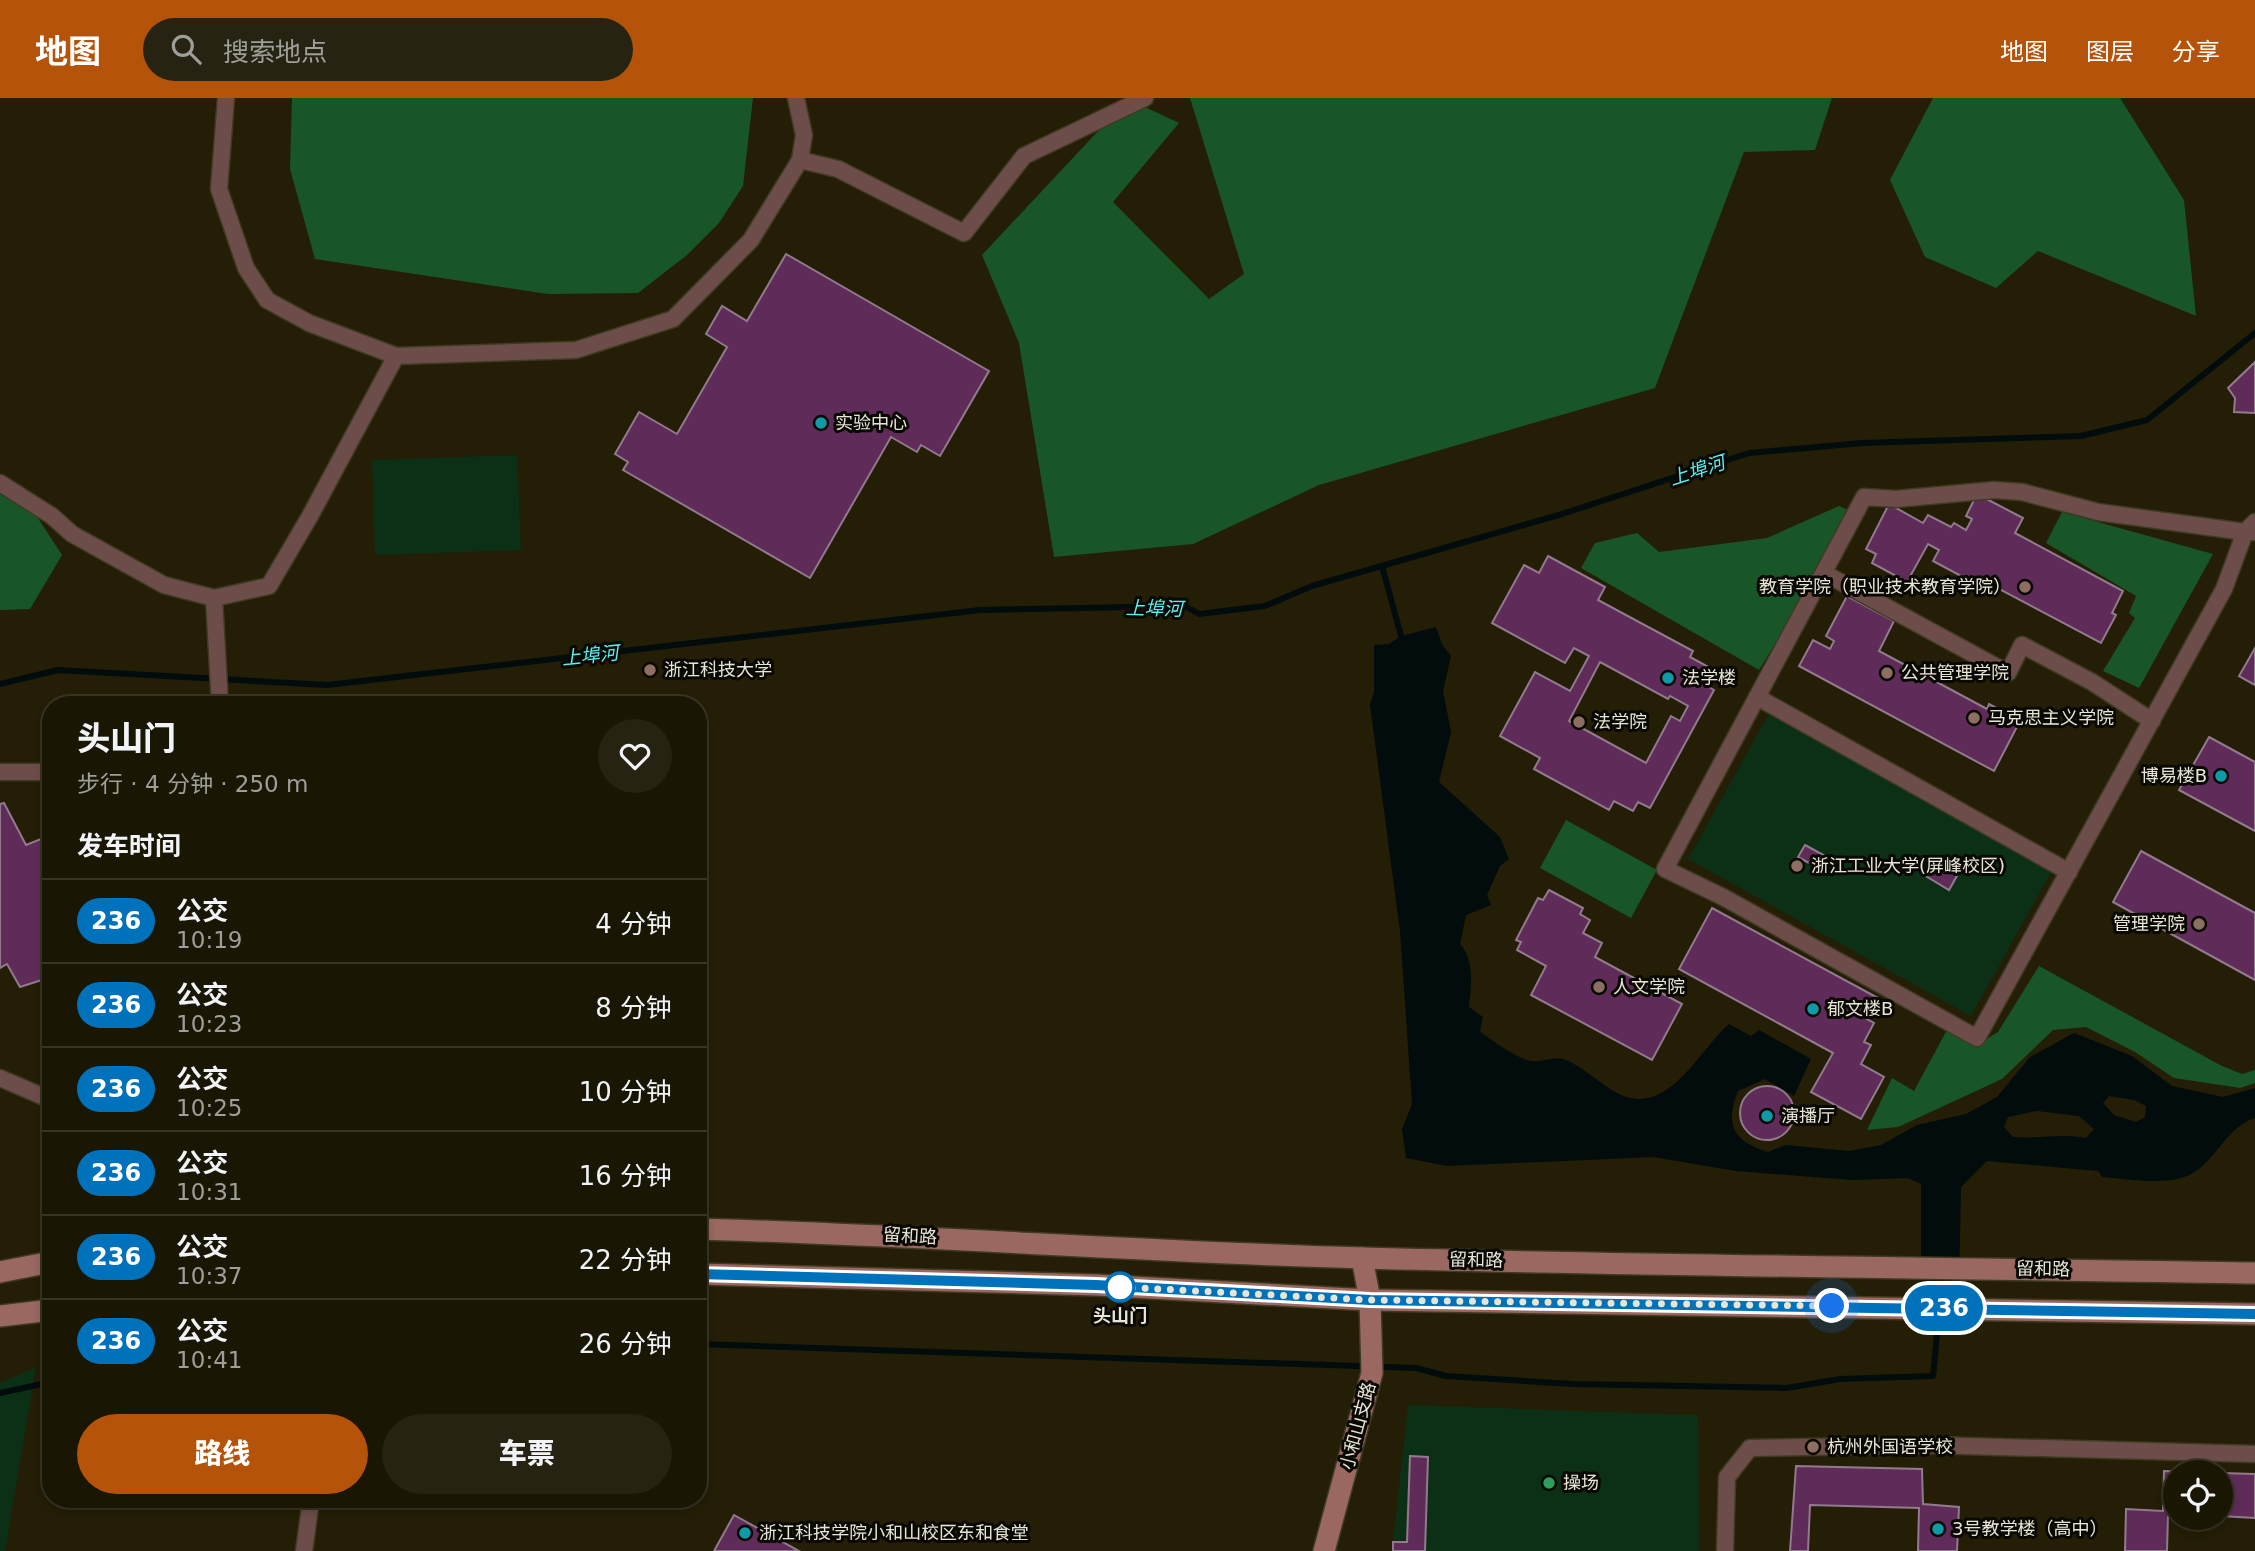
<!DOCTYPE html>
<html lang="zh">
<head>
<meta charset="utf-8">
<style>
	body { margin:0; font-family:"DejaVu Sans","Noto Sans SC",sans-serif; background:#272313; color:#f1f3f6; height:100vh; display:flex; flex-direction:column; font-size:26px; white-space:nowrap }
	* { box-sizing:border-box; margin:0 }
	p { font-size:23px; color:#9f9f9a }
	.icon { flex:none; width:38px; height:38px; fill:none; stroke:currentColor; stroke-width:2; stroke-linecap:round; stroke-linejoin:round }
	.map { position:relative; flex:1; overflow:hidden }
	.drawer { position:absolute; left:42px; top:598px; width:665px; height:812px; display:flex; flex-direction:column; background:#1a1604; border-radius:28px; box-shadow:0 4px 10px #0003,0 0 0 2px #383526 }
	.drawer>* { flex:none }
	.badge { padding:0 14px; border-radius:23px; font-size:24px; line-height:46px }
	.tools { position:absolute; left:2163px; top:1362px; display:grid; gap:14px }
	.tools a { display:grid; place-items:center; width:70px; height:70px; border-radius:50%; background:#1a1604; box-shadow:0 4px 10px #0003,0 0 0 2px #383526; font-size:35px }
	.you { position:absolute; width:35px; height:35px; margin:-18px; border:5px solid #fff; border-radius:50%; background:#1a73e8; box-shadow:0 0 0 10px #1a73e833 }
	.map>.badge { position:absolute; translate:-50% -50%; box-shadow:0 0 0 4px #fff }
	h2 { padding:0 35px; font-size:26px; line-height:63px }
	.round { display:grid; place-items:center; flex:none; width:74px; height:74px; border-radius:37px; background:#272313 }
	.head { display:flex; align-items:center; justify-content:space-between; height:119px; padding:0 35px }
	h1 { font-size:33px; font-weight:800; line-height:52px }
	.button { display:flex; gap:14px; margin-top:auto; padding:14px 35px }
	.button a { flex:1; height:80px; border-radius:42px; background:#b45309; color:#fff; font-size:28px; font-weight:800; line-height:80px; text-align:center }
	.button a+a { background:#272313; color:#f1f3f6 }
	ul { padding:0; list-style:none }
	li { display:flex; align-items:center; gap:21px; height:84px; padding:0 35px; border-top:2px solid #383526 }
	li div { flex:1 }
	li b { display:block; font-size:26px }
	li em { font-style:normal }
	li .badge { min-width:77px; font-weight:700; text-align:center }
	header { display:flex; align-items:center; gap:42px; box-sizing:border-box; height:98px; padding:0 35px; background:#b45309; color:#fff }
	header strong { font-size:33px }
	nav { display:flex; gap:38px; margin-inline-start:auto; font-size:24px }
	.search { width:490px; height:63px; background:#272313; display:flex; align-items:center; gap:18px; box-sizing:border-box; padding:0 24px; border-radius:38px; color:#9f9f9a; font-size:26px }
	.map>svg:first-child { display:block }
</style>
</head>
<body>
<header>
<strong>地图</strong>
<div class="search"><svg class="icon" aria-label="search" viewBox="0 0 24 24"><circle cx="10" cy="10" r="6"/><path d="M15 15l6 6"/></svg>搜索地点</div>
<nav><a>地图</a><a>图层</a><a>分享</a></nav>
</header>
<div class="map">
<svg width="2255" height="1453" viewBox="0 0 2255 1453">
	<rect width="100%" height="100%" fill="#231e05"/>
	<g fill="#0c3015">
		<path d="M517,357L521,452L375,457L372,362Z"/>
		<path d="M1771,612L2054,769L1971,918L1688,761Z"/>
		<path d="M36,1269L5,1453H0V1285Z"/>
		<path d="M1408,1307L1698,1317L1699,1453H1392Z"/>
	</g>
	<g fill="#185627">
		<path d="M292,0H753L743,88L719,125L687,157L638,195L548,196L315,161L290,71Z"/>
		<path d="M1190,0H1832L1815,52L1744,54L1655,290L1319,387L1193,446L1054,459L1019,245L982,157L1128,1L1179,25L1113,104L1209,201L1244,176Z"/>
		<path d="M1933,0H2120L2184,102L2196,218L2038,153L1996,190L1925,159L1890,82Z"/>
		<path d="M0,394L34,414L62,457L30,511L0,512Z"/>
		<path d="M1839,408L1851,413L1811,487L1759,572L1581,470L1595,445L1637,435L1659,454L1767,440Z"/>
		<path d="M2062,414L2213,456L2139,590L2103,573L2135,520L2129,515L2136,498L2046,445Z"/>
		<path d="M1566,722L1657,772L1631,820L1540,770Z"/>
		<path d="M2039,868L2222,968L2242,976L2255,972V985L2240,990L2174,980L2135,954L2086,929L2053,932L2002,981L1898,1029L1867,1032L1892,980L1914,993L1948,930L1977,947L1998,934Z"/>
	</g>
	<path fill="#020c0d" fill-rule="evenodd" d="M1436,529L1442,546L1451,558L1443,593L1451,634L1439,684L1500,739L1509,761L1500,768L1487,797L1491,807L1466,817L1460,846C1475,863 1471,887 1469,909L1483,919L1480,934C1494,943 1515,960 1531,963C1541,965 1553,958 1563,961C1578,965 1602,987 1617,995C1668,1021 1697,954 1729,926L1751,938L1759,932L1811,961L1794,998L1765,981L1738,993C1724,1028 1734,1043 1768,1054L1785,1047L1849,1053L1881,1047L1917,1027L1966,1016L1997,999L2030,959L2074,935L2132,958L2172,988L2223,999L2255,990V1020C2224,1029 2214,1070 2184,1079C2159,1087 2128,1081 2102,1079L2098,1073L1987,1063L1961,1089L1959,1191H1921V1086L1908,1080L1852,1082L1736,1073L1653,1059L1447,1068L1406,1060L1402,1031L1412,1006L1400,833L1370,607L1374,594V547L1389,546L1401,538ZM2109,998L2134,1002L2146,1008L2145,1019L2136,1024L2114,1017L2103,1005ZM2037,1013L2079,1018L2094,1031L2086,1040C2062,1035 2038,1041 2013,1039L2004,1029L2008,1019Z"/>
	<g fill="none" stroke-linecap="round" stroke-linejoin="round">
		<g stroke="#020c0d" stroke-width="6">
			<path d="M1382,468L1401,538"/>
			<path d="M0,586L58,572L327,587L980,512L1185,508L1199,516L1265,508L1312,488L1562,416L1749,355L1862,345L2081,338L2147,322L2255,235"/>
			<path d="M1940,1203L1941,1191"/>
			<path d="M698,1246L1416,1270L1446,1278L1573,1286L1787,1290L1840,1281L1933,1278L1938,1226"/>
			<path d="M0,1295L51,1284"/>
		</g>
	</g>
	<g fill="#5f2c59" stroke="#927a8e" stroke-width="2" fill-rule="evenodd">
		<path d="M786,156L989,273L940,358L921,347L917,354L891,339L810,480L623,372L628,364L615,356L639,314L677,336L727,249L706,236L722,208L747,223Z"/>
		<path d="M2255,264V315L2234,314L2235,300L2228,290Z"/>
		<path d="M1977,396L2023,420L2015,435L2123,493L2112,515L2116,517L2101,545L1990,486L1987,492L1933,463L1939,452L1928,446L1907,484L1872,465L1876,456L1866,451L1889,406L1923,425L1928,417L1951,429L1954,425L1966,432L1972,421L1966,418Z"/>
		<path d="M1548,458L1605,489L1598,502L1693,553L1690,559L1712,571L1704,586L1714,592L1650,710L1638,704L1633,713L1614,703L1609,712L1534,671L1540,660L1500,638L1535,574L1570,593L1589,558L1574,550L1565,565L1492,525L1524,467L1539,475ZM1600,564L1668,601L1670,598L1688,608L1680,623L1671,618L1646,665L1569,623Z"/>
		<path d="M1847,498L1894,523L1879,553L1987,611L1989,606L2020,623L1994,673L1799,568L1813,542L1830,551L1834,543L1826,538Z"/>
		<path d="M2255,550V587L2239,578Z"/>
		<path d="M2209,639L2255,664V733L2179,692Z"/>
		<path d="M4,705L26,747L51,737V879L20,889L7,866L0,870V706Z"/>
		<path d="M1805,747L1827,759L1820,771L1798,759Z"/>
		<path d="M2141,753L2255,815V882L2113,804Z"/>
		<path d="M1933,761L1958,776L1949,792L1924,777Z"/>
		<path d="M1549,792L1583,810L1580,816L1590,822L1583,835L1602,845L1595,859L1682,906L1652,962L1531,897L1546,868L1517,852L1521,844L1516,842L1538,800L1543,802Z"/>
		<path d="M1712,810L1878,900L1867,921L1874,925L1864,944L1871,947L1861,966L1884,979L1861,1021L1811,994L1833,955L1679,871Z"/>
		<circle cx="1767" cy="1015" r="27"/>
		<path d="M1410,1358L1428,1359L1425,1453H1393V1444H1407Z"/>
		<path d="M1796,1368L1922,1371L1923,1406L1959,1409L1957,1453H1918L1919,1410L1810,1407L1808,1453H1790Z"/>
		<path d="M2164,1373L2193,1374H2175V1417H2168L2167,1453H2125L2126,1411L2163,1413Z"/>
		<path d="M2221,1375L2255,1376V1420L2221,1418Z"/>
		<path d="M734,1417L799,1453H714Z"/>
	</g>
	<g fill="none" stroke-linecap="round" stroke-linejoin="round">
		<defs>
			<g id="street">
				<path d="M226,0L219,91L246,170L267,202L309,225L396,258L576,252L673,221L751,142L800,62L804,37L796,0"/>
				<path d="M800,62L838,71L964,135L1024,58L1145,0"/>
				<path d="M0,385L52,418L72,436L164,487L214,500L269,488L310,418L396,258"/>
				<path d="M2255,424L2245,434L2224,491L1977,940L1723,799L1665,771L1864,399L1896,401L1994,392L2022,394L2098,414L2245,434H2255"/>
				<path d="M1824,475L2008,575L2022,547L2092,584L2152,623"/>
				<path d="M214,500L220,607"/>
				<path d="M1757,599L2069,774"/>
				<path d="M0,674H51"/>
				<path d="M0,980L51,1002"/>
				<path d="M304,1453L311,1402"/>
				<path d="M1725,1453L1727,1379L1750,1350L1930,1347L2255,1356"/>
			</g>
			<g id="secondary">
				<path d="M698,1131C920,1137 1141,1154 1363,1160C1660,1168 1958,1170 2255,1175"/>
				<path d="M0,1174L51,1164"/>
				<path d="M698,1176L1096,1187L1370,1202L2255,1216"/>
				<path d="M0,1218L51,1212"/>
				<path d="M1324,1453L1372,1275L1370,1202L1362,1160"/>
			</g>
		</defs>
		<use href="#street" stroke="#3f3a22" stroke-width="19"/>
		<use href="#secondary" stroke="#3f3a22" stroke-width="24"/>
		<use href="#street" stroke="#6d4d49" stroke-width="16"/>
		<use href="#secondary" stroke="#9a6761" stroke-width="21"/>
	</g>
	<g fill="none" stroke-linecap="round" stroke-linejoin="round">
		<defs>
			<path id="line" d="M698,1176L1096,1187L1370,1202L2255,1216"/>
		</defs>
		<use href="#line" stroke="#fff" stroke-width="16"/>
		<use href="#line" stroke="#0072bc" stroke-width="10"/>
		<path stroke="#e8e5d6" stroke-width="7" stroke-dasharray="0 12.6" d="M1120,1189L1370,1202L1832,1208"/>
	</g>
	<g fill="#0f9aa8" stroke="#0a0802" stroke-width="2.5">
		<circle cx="821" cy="325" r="7"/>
		<circle cx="1668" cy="580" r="7"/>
		<circle cx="2221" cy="678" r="7"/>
		<circle cx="1813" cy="911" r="7"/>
		<circle cx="1767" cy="1018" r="7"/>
		<circle cx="1938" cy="1431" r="7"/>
		<circle cx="745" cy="1435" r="7"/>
	</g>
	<g fill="#8d6e63" stroke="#0a0802" stroke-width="2.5">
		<circle cx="2025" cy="489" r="7"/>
		<circle cx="650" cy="572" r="7"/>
		<circle cx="1887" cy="575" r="7"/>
		<circle cx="1974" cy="620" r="7"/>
		<circle cx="1579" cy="624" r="7"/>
		<circle cx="1797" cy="768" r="7"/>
		<circle cx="2199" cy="826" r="7"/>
		<circle cx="1599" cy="889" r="7"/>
		<circle cx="1813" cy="1349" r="7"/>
	</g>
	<circle fill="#fff" stroke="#0072bc" stroke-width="3.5" cx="1120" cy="1189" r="14"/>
	<circle fill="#2e9e5b" stroke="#0a0802" stroke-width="2.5" cx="1549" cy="1385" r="7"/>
	<g text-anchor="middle" stroke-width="6" stroke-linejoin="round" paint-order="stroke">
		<g font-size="18" fill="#e8e5d6" stroke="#0a0802" text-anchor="start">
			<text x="835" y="331">实验中心</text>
			<text x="2011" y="495" text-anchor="end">教育学院（职业技术教育学院）</text>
			<text x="664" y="578">浙江科技大学</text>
			<text x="1901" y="581">公共管理学院</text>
			<text x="1682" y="586">法学楼</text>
			<text x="1988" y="626">马克思主义学院</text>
			<text x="1593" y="630">法学院</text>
			<text x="2207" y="684" text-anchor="end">博易楼B</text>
			<text x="1811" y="774">浙江工业大学(屏峰校区)</text>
			<text x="2185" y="832" text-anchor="end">管理学院</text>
			<text x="1613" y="895">人文学院</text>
			<text x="1827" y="917">郁文楼B</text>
			<text x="1781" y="1024">演播厅</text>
			<text x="1827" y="1355">杭州外国语学校</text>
			<text x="1563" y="1391">操场</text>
			<text x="1952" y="1437">3号教学楼（高中）</text>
			<text x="759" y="1441">浙江科技学院小和山校区东和食堂</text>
		</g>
		<g font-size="18" fill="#e8e5d6" stroke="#0a0802">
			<text transform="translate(910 1138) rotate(3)" y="6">留和路</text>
			<text transform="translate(1476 1162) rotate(1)" y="6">留和路</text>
			<text transform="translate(2043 1171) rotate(1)" y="6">留和路</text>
			<text transform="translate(1358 1328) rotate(-75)" y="6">小和山支路</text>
		</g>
		<g font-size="18" font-weight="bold" fill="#e8e5d6" stroke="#0a0802">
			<text x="1120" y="1224">头山门</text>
		</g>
		<g font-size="19" font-style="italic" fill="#56f1f5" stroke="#0a0802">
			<text transform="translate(1697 372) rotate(-18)" y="7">上埠河</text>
			<text transform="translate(1154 510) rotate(1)" y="7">上埠河</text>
			<text transform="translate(590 557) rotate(-6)" y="7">上埠河</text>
		</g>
	</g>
</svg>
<div class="tools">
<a><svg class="icon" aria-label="locate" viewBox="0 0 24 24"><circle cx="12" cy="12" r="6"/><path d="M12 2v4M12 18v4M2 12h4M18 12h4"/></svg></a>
</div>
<div class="you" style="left:1832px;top:1208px"></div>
<b class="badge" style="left:1944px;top:1210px;background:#0072bc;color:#fff">236</b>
<section class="drawer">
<div class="head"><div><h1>头山门</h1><p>步行 · 4 分钟 · 250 m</p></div><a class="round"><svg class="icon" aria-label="heart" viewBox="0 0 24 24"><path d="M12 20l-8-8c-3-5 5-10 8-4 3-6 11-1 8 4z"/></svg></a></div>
<h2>发车时间</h2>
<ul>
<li><span class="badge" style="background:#0072bc;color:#fff">236</span><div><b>公交</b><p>10:19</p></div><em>4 分钟</em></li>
<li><span class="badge" style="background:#0072bc;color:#fff">236</span><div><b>公交</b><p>10:23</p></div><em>8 分钟</em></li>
<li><span class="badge" style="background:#0072bc;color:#fff">236</span><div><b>公交</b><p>10:25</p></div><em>10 分钟</em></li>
<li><span class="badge" style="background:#0072bc;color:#fff">236</span><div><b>公交</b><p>10:31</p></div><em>16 分钟</em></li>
<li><span class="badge" style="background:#0072bc;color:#fff">236</span><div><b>公交</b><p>10:37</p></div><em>22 分钟</em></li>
<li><span class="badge" style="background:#0072bc;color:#fff">236</span><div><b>公交</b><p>10:41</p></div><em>26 分钟</em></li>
</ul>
<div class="button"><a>路线</a><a>车票</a></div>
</section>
</div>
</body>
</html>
